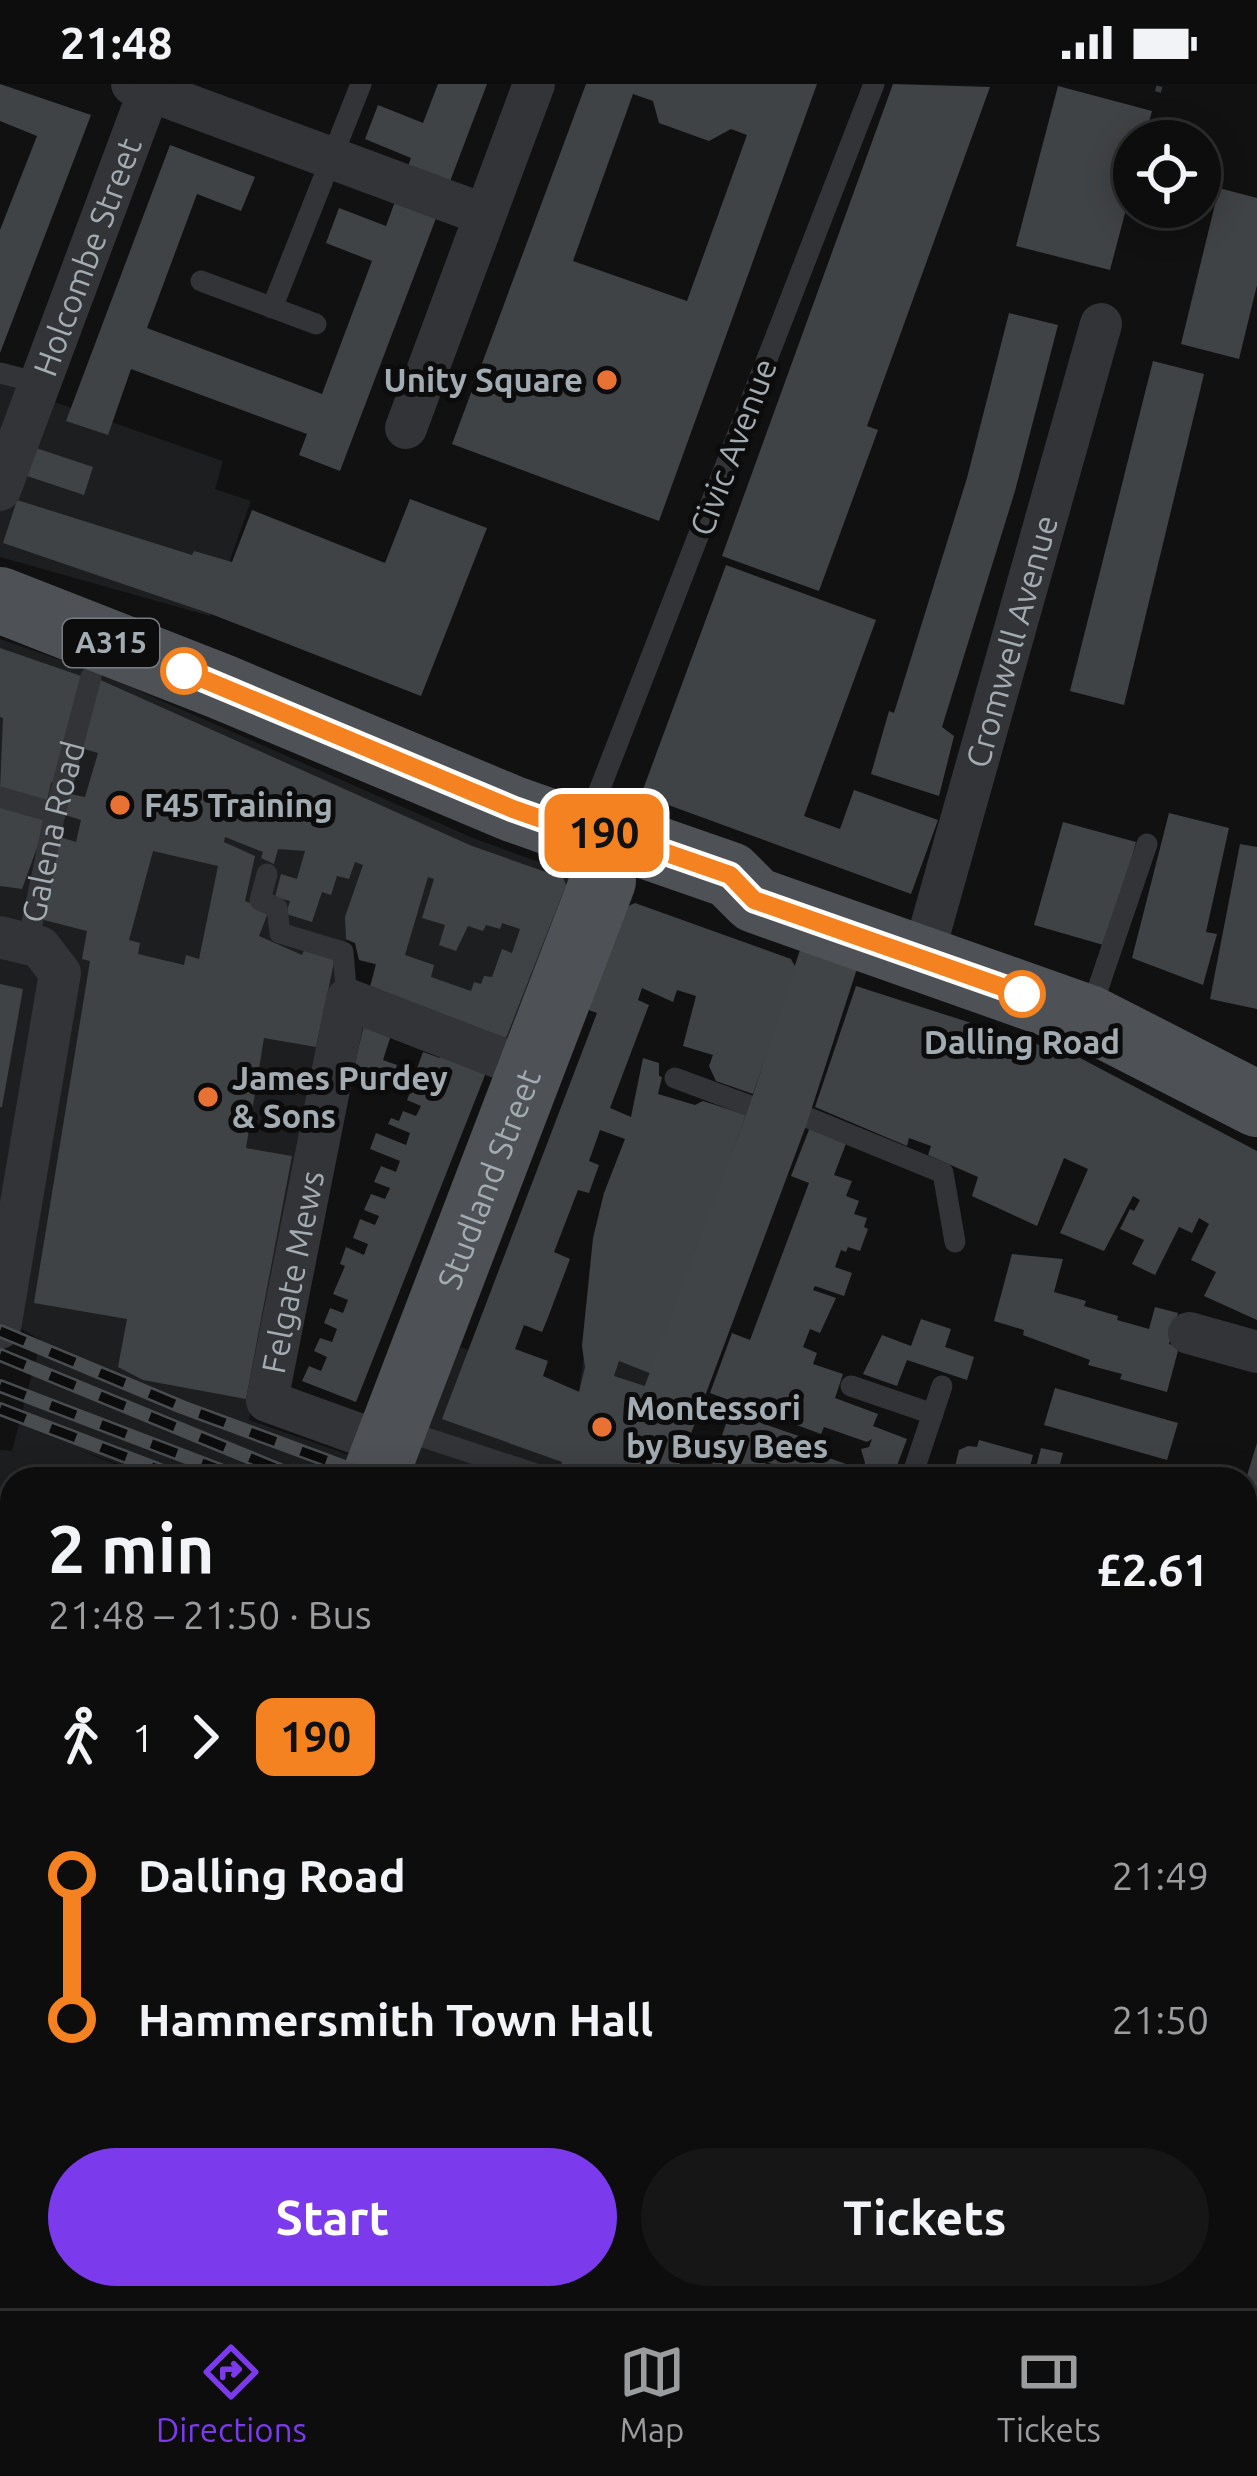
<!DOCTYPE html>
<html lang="en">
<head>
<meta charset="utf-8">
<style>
	body { margin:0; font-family:Ubuntu,sans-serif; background:#161617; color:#f1f3f6; height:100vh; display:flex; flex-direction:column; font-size:45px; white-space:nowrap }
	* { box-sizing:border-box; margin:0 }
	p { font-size:39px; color:#9a9c9e }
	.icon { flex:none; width:66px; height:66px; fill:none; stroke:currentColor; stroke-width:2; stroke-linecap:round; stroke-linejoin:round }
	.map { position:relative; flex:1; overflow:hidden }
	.panel { position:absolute; left:0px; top:1383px; width:1257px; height:843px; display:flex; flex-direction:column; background:#0d0d0e; border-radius:36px 36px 0 0; box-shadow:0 6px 30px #0003,0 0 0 3px #2d2d2e }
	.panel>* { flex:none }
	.badge { padding:0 24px; border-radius:18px; font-size:42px; line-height:78px }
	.controls { position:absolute; left:1113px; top:36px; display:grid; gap:24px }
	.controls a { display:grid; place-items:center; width:108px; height:108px; border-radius:50%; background:#0d0d0e; box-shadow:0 6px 30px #0003,0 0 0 3px #2d2d2e; font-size:60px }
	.map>.badge { position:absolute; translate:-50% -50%; box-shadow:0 0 0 6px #fff }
	.legs { display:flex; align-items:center; gap:18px; height:132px; padding:0 48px; font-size:39px }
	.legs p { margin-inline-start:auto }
	.summary { display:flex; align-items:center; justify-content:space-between; height:204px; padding:0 48px }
	h1 { font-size:66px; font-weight:600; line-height:90px }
	.primary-button { display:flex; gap:24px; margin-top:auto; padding:24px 48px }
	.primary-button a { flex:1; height:138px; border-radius:72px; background:#7c3aed; color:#fff; font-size:48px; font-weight:600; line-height:138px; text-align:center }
	.primary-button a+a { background:#161617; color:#f1f3f6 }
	ul { padding:0 48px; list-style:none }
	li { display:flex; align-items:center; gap:42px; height:144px; font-size:45px }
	li i { display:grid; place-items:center; width:18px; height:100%; margin:0 15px; background:currentColor }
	li i::after { content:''; width:30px; height:30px; margin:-15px; border:9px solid; border-radius:50%; background:#0d0d0e }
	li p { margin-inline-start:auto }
	li:first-child i { background:linear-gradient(#0000 50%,currentColor 0) }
	li:last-child i { background:linear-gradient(currentColor 50%,#0000 0) }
	.status { display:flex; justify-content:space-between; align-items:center; height:84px; padding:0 60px; background:#0d0d0e; direction:ltr }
	.status svg { height:33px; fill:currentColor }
	.tabs { display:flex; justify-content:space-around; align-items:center; height:168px; border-top:3px solid #2d2d2e; background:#0d0d0e; font-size:33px; color:#9a9c9e }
	.tabs a { display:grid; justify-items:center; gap:6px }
	.tabs .current { color:#7c3aed }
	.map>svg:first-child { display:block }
</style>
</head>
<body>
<div class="status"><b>21:48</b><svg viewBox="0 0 49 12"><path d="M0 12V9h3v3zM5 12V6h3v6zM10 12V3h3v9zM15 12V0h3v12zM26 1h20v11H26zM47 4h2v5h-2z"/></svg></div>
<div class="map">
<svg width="1257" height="2224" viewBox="0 0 1257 2224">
	<defs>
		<pattern id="park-dots" width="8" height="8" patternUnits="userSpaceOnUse" patternTransform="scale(3)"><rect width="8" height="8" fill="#1e251d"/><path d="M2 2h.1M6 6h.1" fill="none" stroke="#3c423b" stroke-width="1.8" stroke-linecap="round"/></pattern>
	</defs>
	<rect width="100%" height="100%" fill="#111112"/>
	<g fill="#1d1e1f">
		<path d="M0,299L223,377L215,405L251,417L210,532L0,473Z"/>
		<path d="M0,555L99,589L473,754L574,791L511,959L370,903L376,881L359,876L355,859L346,856L249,1336L396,1387L457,1262L579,1307L585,1264L699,1189L621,1395H163L79,1366L153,1395H12V1433L0,1431V1366L12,1367L41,1256L0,1233Z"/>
	</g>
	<path fill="url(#park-dots)" d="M1246,2063L1257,2066V2224H1201L1204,2214H1245Z"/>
	<g fill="#404345" fill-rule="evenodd">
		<path d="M0,0L91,31L0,269V146L37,52L0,37Z"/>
		<path d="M438,0H487L340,387L299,371L307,350L131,285L108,351L66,337L170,61L255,93L241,127L197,110L147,244L322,310L372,177L326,159L339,124L386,142L411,74L365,55L378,21L423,39Z"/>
		<path d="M586,0H817L659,437L452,360ZM633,10L653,17L659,39L709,57L731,45L747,51L687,217L573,177Z"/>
		<path d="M893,0L990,3L867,342L878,346L819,507L722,472Z"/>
		<path d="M1058,2L1152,27L1144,57H1134V95L1110,186L1016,162Z"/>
		<path d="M1219,104L1257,114V201L1239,275L1181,260Z"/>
		<path d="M1009,229L1058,241L1015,407L942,643L954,652L939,712L871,690L889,627L894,629L967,394Z"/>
		<path d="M1153,277L1204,290L1124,621L1070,607Z"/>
		<path d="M30,362L93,383L84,411L21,390Z"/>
		<path d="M410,415L487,444L421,612L211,530L3,459L17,416L192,471L194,467L232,478L252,426L385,479Z"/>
		<path d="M726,481L876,536L804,732L840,745L854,706L938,736L911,810L641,711Z"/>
		<path d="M0,564L84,593L57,694L51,699L47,717L0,706L3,634L0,633Z"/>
		<path d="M96,594L472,762L563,794L566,801L506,954L370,903L376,880L359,876L355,859L346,855L345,833L363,781L355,778L349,795L337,792L331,811L322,808L312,838L286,830L290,817L275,813L281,790L297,795L305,767L278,765L274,780L261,774L263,768L225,753L224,758L255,772L245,817L269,826L259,852L302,871L304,866L335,874L316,963L264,954L246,1064L292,1072L246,1315L143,1296L118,1283L127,1235L34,1219L90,877L82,875L87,847L40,835L60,753L76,758L81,736L65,731L70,710L85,713L98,669L81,664ZM153,767L218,782L199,875L186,871L184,881L138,870L140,859L129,856ZM428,793L434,795L422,834L445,841L439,861L456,867L468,842L483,847L486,841L500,845L502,839L520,845L512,869L502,865L492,893L484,892L481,900L474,898L471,907L431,893L434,881L405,871Z"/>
		<path d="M0,721L47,736L22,805L0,802Z"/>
		<path d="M1169,729L1229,744L1206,848L1217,850L1203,901L1132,874Z"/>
		<path d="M1063,738L1136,758L1107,862L1034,841Z"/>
		<path d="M1240,760L1257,763V925L1210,915Z"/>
		<path d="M635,819L791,875L796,884L753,1010L716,997L709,982L713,971L683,962L696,912L677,906L673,918L642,904L638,916L649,921L610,1024L631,1033L643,974L659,979V992L662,993L658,1010L695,1021L703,1017L746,1031L652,1290L619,1277L614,1292L648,1303L613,1395H566L559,1392L562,1378L442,1335L597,929L586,925L624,824ZM600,1046L625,1055L604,1109L593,1154L582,1262L585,1283L579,1308L543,1292L548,1277L515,1265L524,1241L542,1248L547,1236L570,1175L554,1168L578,1106L589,1109L599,1081L589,1077Z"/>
		<path d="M0,900L23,905L2,1023H0Z"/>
		<path d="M856,902L1080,974L1257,1067V1236L1204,1212L1216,1188L1191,1176L1209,1140L1199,1134L1192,1149L1179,1143L1155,1191L1132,1180L1144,1156L1120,1145L1130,1125L1134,1127L1140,1116L1133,1112L1104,1167L1060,1149L1088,1085L1064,1074L1037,1142L972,1112L978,1093L928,1071L931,1062L909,1054L907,1062L815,1023Z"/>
		<path d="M365,937L393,945L383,976L397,981L388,1009L351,995Z"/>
		<path d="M444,963L489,981L356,1318L302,1297L309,1282L321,1287L327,1273L314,1267L320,1254L332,1258L337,1245L324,1239L330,1224L343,1229L348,1216L333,1210L345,1182L340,1180L346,1163L364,1171L368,1160L353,1154L360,1135L375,1141L379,1132L364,1126L371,1110L385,1115L390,1104L374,1098L381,1082L396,1088L400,1077L370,1065L376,1049L406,1061L410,1049L388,1040L391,1034L399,1037L403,1027L416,1032L421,1022L407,1016L414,999L428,1005L432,994L416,987L423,968L440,974Z"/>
		<path d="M810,1043L847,1057L834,1091L852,1097L846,1112L859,1117L854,1130L867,1134L864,1143L868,1145L860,1167L848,1163L846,1168L841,1166L835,1183L852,1189L844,1212L815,1202L813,1206L836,1214L820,1249L810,1245L803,1263L817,1269L813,1280L843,1290L835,1314L878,1330L873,1342L907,1355L892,1395H848L852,1385L861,1388L865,1379L861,1365L869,1363L872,1355L867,1358L824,1343L821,1350L710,1309L732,1249L750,1256L809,1099L791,1092Z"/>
		<path d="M1012,1170L1063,1175L1054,1208L1086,1217L1084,1222L1118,1232L1117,1236L1149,1245L1155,1223L1178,1229L1169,1260L1179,1263L1167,1308L1120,1295L1122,1290L1088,1281L1090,1276L1023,1251L1024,1246L994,1237Z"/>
		<path d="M921,1235L951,1245L945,1263L974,1273L967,1296L907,1276L897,1302L863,1290L882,1251L911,1262Z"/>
		<path d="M1055,1304L1178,1339L1167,1376L1044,1341Z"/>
		<path d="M730,1328L819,1359L815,1369L846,1380L842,1393L816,1383L812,1395H791L794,1387L766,1378L764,1384L772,1387L770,1395H707Z"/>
		<path d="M979,1356L1033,1371L1027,1395H952L959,1366L968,1362L977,1363Z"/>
		<path d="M1257,1359V1536L1245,1533V1495L1252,1468L1245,1466V1398Z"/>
		<path d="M1041,1364L1063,1369L1056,1395H1033Z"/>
		<path d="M0,1485L12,1487V1553L0,1551Z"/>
		<path d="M0,1655L12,1656V1704L0,1702Z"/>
		<path d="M0,1751L12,1758L7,1777L12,1780V1828L0,1821Z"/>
		<path d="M0,1914L12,1921V1969L8,1966L0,1981Z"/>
		<path d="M0,2035L12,2044V2124L0,2115Z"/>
		<path d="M138,2214H203L196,2224H152Z"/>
		<path d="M277,2214H328L323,2224H271Z"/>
		<path d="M500,2214H676L705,2223L533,2224Z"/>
		<path d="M726,2214H828L826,2224H724Z"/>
		<path d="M1030,2214H1104L1101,2224H1032L1028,2223Z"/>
	</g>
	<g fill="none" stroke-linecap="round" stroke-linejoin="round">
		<path stroke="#383c3e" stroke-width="6" stroke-dasharray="6 9" stroke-linecap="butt" d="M1158,8L1160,0"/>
		<g stroke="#323437" stroke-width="21">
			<path d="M201,197L316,240"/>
			<path d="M272,224L361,0"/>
			<path d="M0,289L38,299"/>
			<path d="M0,713L55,729"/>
			<path d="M592,725L874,0"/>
			<path d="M267,790L260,816L277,824L280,849L343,868L347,915"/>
			<path id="s1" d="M28,859L55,729L91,593"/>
			<path d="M1090,928L1147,760"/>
			<path d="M675,994L772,1030"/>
			<path d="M782,1023L943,1089L955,1158"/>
			<path d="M851,1302L933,1330"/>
			<path d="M399,1345L536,1390"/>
			<path d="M911,1395L942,1302"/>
			<path d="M0,1419L12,1421"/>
			<path d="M873,2214L911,2224"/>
			<path d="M211,2224L218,2214"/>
		</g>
		<g stroke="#323437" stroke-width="42">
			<path d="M132,0L485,131"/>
			<path d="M406,344L534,0"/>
			<path id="s2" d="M0,406L149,7"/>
			<path d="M0,853L40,863L60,889L0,1244"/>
			<path id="s3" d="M922,875L1101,240"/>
			<path d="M1189,1249L1257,1268"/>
			<path id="s4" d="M386,1360L267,1317L347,915L528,985"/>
			<path d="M1245,1560L1257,1563"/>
			<path d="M0,1868L12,1875"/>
			<path d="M1245,1935L1257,1892"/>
			<path d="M0,2160L12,2168"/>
			<path d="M78,2214L92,2224"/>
			<path d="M1161,2224L1164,2214"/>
		</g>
		<g stroke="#404447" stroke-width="60">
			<path d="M642,1395L778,1031L838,846"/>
			<path d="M381,2224L383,2214"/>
		</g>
		<g stroke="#4e5256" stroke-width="66">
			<path d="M0,516L222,603L513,725L584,750L615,751L730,791L755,816L1089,934L1257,1020"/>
			<path id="s5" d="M374,1395L603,797"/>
			<path d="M0,1614L12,1616"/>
		</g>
		<defs>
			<g id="rail">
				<path d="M0,1247L182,1323L377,1395"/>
				<path d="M0,1271L302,1395"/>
				<path d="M0,1302L244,1395"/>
				<path d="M0,1325L184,1395"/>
				<path d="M1245,1668L1257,1674"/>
				<path d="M1245,1718L1257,1723"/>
				<path d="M1245,1738L1257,1743"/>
				<path d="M1245,1790L1257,1794"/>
			</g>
		</defs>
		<use href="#rail" stroke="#494d50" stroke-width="14"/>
		<use href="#rail" stroke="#0c0c0d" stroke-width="9" stroke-dasharray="27" stroke-linecap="butt"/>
	</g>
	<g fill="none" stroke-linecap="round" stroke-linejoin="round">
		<defs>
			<path id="line-1" d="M184,587L513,725L584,750L615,751L730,791L754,816L1022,910"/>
		</defs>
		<use href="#line-1" stroke="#fff" stroke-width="27"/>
		<use href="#line-1" stroke="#f58220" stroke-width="18"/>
	</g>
	<g fill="#e77234" stroke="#0c0c0d" stroke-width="4.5">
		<circle cx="607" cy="296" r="12"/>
		<circle cx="120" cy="721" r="12"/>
		<circle cx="208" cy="1013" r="12"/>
		<circle cx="602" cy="1343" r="12"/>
	</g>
	<g fill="#fff" stroke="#f58220" stroke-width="6">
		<circle cx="184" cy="587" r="21"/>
		<circle cx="1022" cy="910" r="21"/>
	</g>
	<g text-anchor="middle" stroke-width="10" stroke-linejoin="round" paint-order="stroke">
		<rect fill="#0c0c0d" stroke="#767c80" stroke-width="3" x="63" y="535" width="96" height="48" rx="9"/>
		<g font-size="30" font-weight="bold" fill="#a3acb2">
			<text x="111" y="569">A315</text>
		</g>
		<g font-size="33" fill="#a3acb2" stroke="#0c0c0d">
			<text dy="12" stroke="none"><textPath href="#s2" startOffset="249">Holcombe Street</textPath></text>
			<text transform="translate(733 363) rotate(-69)" y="12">Civic Avenue</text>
			<text dy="12" stroke="none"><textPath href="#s3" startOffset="330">Cromwell Avenue</textPath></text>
			<text dy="12" stroke="none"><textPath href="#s1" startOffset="114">Galena Road</textPath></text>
			<text dy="12" stroke="none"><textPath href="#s5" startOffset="321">Studland Street</textPath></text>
			<text dy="12" stroke="none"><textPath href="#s4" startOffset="258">Felgate Mews</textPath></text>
		</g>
		<g font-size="33" font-weight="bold" fill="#a3acb2" stroke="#0c0c0d" text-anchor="start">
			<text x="583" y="308" text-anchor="end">Unity Square</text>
			<text x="144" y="733">F45 Training</text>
			<text x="232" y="1006">James Purdey<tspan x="232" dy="38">&amp; Sons</tspan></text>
			<text x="626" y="1336">Montessori<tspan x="626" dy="38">by Busy Bees</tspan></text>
		</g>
		<g font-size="33" font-weight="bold" fill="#a3acb2" stroke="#0c0c0d">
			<text x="1022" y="970">Dalling Road</text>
		</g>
	</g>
</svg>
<div class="controls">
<a><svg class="icon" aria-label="locate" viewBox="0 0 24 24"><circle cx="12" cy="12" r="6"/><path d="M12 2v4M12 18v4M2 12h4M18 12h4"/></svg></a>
</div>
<b class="badge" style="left:604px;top:749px;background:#f58220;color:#111">190</b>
<section class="panel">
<div class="summary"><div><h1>2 min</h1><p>21:48 – 21:50 · Bus</p></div><b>£2.61</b></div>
<div class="legs"><svg class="icon" aria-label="walk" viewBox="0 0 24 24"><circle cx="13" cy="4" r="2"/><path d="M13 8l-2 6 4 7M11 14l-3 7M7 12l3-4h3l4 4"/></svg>1<svg class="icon" aria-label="forward" viewBox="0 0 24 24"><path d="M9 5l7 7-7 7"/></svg><b class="badge" style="background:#f58220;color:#111">190</b></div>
<ul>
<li><i style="color:#f58220"></i><b>Dalling Road</b><p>21:49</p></li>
<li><i style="color:#f58220"></i><b>Hammersmith Town Hall</b><p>21:50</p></li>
</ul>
<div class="primary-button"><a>Start</a><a>Tickets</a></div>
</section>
</div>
<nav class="tabs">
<a class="current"><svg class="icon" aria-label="directions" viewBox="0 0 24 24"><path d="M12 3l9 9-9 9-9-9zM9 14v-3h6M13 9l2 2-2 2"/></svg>Directions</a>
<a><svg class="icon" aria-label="map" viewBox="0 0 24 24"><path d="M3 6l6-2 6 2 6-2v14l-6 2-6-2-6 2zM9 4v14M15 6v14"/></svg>Map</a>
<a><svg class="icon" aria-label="tickets" viewBox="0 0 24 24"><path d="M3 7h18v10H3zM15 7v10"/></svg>Tickets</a>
</nav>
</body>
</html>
